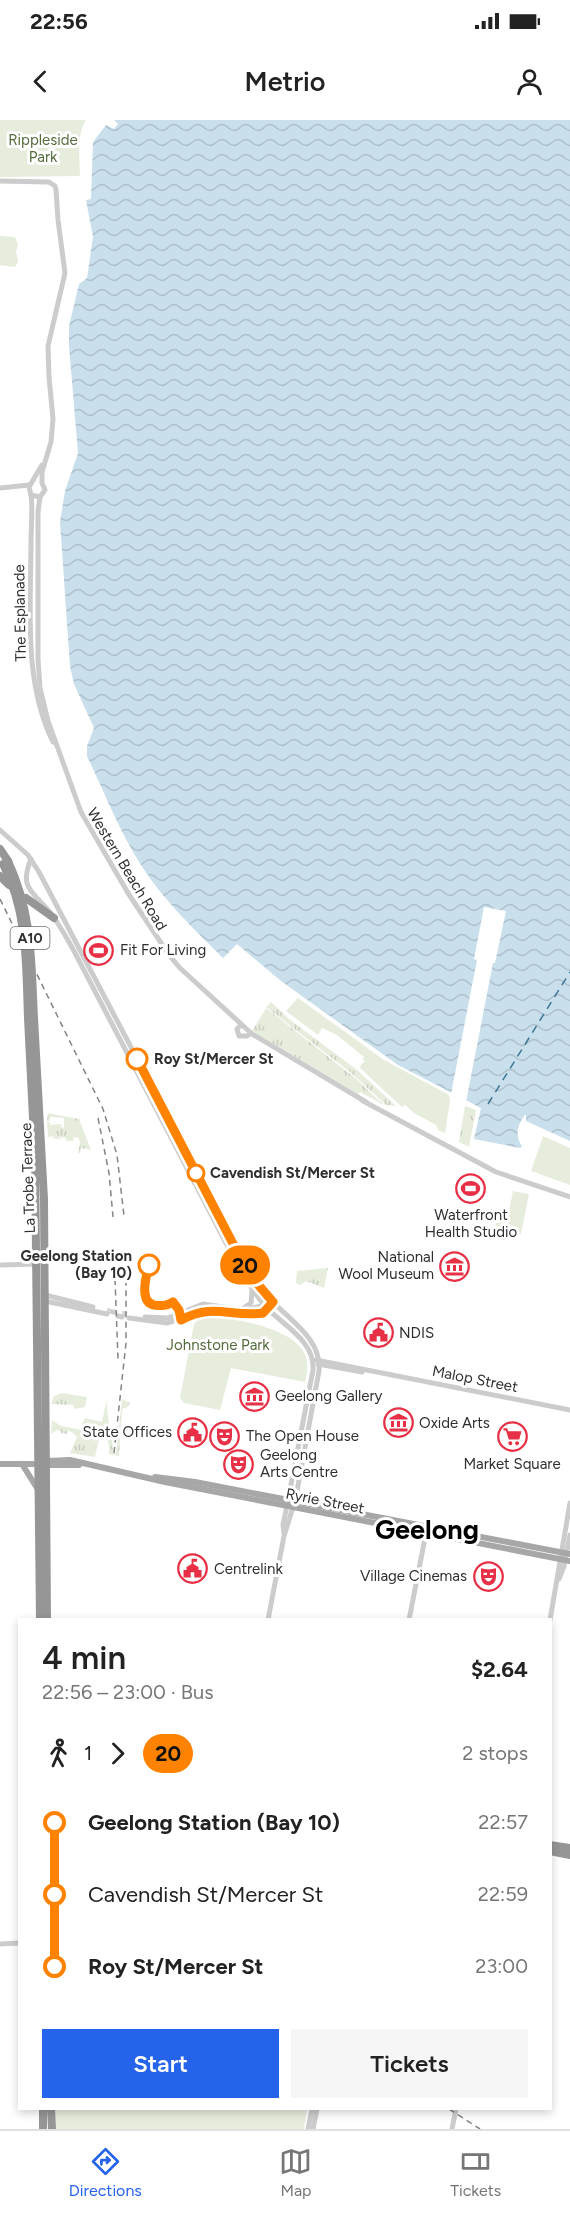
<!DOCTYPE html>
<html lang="en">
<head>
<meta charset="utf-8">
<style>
	body { margin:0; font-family:Figtree,sans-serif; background:#f6f6f6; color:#222; height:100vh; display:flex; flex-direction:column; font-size:22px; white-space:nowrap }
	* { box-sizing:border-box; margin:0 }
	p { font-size:20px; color:#767676 }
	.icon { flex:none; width:33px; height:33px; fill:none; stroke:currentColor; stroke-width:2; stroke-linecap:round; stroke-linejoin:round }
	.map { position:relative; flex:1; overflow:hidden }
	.panel { position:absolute; left:18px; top:1498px; width:534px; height:492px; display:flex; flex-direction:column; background:#fff; border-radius:0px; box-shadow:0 3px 9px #0003 }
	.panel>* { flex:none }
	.badge { padding:0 12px; border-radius:20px; font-size:21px; line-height:39px }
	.map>.badge { position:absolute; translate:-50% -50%; box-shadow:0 0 0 3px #fff }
	.legs { display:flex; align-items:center; gap:9px; height:66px; padding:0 24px; font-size:20px }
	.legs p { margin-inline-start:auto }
	.head { display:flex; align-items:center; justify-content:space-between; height:102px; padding:0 24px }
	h1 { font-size:33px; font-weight:600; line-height:45px }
	.action { display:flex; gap:12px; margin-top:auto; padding:12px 24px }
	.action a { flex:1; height:69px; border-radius:0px; background:#2563eb; color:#fff; font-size:24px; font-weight:600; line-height:69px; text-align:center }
	.action a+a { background:#f6f6f6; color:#222 }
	ul { padding:0 24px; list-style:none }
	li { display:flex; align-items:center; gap:21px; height:72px; font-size:22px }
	li i { display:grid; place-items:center; width:9px; height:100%; margin:0 8px; background:currentColor }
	li i::after { content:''; width:15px; height:15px; margin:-8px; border:4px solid; border-radius:50%; background:#fff }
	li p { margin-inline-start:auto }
	li:first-child i { background:linear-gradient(#0000 50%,currentColor 0) }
	li:last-child i { background:linear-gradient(currentColor 50%,#0000 0) }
	.status { display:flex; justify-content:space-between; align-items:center; height:42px; padding:0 30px; background:#fff; direction:ltr }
	.status svg { height:16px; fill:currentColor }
	header { display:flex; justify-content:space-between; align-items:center; height:78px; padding:0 24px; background:#fff; font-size:27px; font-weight:600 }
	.menu { display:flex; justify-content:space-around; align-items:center; height:84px; border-top:2px solid #e0e0e0; background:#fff; font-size:16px; color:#767676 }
	.menu a { display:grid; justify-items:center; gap:3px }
	.menu .on { color:#2563eb }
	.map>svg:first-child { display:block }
</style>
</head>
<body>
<div class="status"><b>22:56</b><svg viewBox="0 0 49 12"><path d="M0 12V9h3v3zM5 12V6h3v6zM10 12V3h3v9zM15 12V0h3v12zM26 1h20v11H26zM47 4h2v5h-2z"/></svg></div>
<header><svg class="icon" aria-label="back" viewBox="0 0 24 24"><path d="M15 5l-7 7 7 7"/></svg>Metrio<svg class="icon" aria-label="person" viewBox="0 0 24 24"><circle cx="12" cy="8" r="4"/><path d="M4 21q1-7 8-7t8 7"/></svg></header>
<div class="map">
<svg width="570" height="2009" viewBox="0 0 570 2009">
	<defs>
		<pattern id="grass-tufts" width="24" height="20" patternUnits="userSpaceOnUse" patternTransform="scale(1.5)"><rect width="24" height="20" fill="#e6eddd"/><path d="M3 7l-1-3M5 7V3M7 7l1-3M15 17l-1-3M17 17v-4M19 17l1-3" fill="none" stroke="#c6ccbe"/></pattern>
		<pattern id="water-waves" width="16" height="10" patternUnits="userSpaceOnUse" patternTransform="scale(1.5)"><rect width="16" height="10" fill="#c9e0ec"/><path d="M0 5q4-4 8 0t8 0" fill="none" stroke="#adc0cb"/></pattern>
	</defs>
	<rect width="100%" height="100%" fill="#fff"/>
	<g fill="url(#grass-tufts)">
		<path d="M271,882L289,899L357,950L396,986L386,985L350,952L266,887Z"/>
		<path d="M266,888L354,957L384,985L360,972L358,974L252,911Z"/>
		<path d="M465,986L476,990L469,1027L459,1022Z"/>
		<path d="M48,993L79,999L91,1030L81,1028L80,1033H78L80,1024L79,1018L74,1017L73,1021H66V1018L58,1017L62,1020L52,1018L54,1016L48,1017L47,1002H50V1005L61,1004L62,1008L64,1007V998L50,997V1001H47Z"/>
		<path d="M328,1148L324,1168L306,1161L300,1165L296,1163L297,1151Z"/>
		<path d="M62,1273L87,1277L85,1287L75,1289L73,1285L51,1284L54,1276Z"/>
		<path d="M107,1279C106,1298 113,1315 113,1333H116L122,1279L130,1283L128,1287L122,1289L119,1336L109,1334V1325L104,1310H101L95,1337L70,1333L77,1317L72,1312L68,1311L67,1314L61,1313V1311L57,1310L51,1314L52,1300L61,1306L93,1312L94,1322L99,1311L81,1306L85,1298L102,1302Z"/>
	</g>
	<g fill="#e6eddd">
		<path d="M0,0H86C76,14 80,40 80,56L0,57Z"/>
		<path d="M0,116L15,117L18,125L16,131L18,142L15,147L0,145Z"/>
		<path d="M298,878L384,940L449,975L450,981L445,1013L438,1010L436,1005L414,993L405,985L402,987L360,948L361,944L365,942L363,940L364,937L337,915L322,908L318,915L286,891Z"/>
		<path d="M543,1016L570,1028V1065L531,1051Z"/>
		<path d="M513,1071L529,1074L521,1114L504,1111L502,1120L493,1119L499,1089L509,1091Z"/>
		<path d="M211,1195C237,1200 305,1209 307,1243C308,1250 306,1256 305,1262L231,1248L220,1290L184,1283L180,1278L194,1204L201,1196Z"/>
		<path d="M54,1989H307L304,2009H54Z"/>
	</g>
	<path fill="url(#water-waves)" d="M114,0H570V1021L526,1001V994C518,1003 514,1015 522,1026L520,1028L474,1019L481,988L398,945L281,861L237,824L223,838C195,810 165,782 143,748C120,713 105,674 87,636V626L94,608L74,564L70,546L60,402L65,371L78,333L69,226V206L79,164L87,158L93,117L86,80L91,79L93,22L106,5L114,9L118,4Z"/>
	<path fill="#fff" d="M484,787L506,791L495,843H493L466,982L451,974L477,840L474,839Z"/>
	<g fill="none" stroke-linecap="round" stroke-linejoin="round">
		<path stroke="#3c7593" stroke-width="1.5" stroke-dasharray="8 6" stroke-linecap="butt" d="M488,984L570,852"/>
		<g stroke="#d5d5d5" stroke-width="5" stroke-dasharray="5 2.5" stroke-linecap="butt">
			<path d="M107,1190L113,1192"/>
			<path d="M122,1193L129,1195"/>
		</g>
		<g stroke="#ccc" stroke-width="5">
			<path d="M0,61L49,62L55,66L56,70L58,100L65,153L48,226L49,257L53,299L51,322L42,352V363L45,370L40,377L38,392V539L40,568L48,601L81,692L128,773L169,835L180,848L252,914L366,982"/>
			<path d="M0,368L29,365"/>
			<path d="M31,375C33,390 31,406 31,422C31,488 23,561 53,622"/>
			<path d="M40,377L31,375L29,367L42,345"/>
			<path d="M0,710L28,735L39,752L247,1148C254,1160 263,1172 273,1182C292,1202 322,1220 319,1251L295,1382"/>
			<path d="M31,739C19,768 32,771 49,791C59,803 66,817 74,831L240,1150C248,1163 256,1176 267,1188C284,1206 315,1221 313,1250L288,1380"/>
			<path d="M241,905L237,909L239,916H247L251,913"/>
			<path d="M363,981L496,1052L570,1077"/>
			<path d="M0,1145L36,1144"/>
			<path d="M45,1175L93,1187"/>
			<path d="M45,1181L107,1194"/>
			<path d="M242,1189L251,1183L252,1171"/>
			<path d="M113,1192H115"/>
			<path d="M118,1196L122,1197"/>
			<path d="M145,1197L168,1198L203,1184L243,1190L266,1185"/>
			<path d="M129,1198L167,1203L209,1190L252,1195L264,1193L269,1189"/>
			<path d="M316,1240L570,1290"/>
			<path d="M318,1244L362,1252"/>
			<path d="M284,1414L283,1404L287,1386"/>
			<path d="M559,1459L564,1446L570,1415"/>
			<path d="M268,1500L284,1416L293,1387"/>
			<path d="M409,1500L426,1413"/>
			<path d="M550,1500L570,1383"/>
			<path d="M0,1824L20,1823"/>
			<path d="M308,2009L312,1989"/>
			<path d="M313,2009L317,1989"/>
			<path d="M452,2009L456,1989"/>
		</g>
		<g stroke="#a7a7a7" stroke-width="6">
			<path d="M46,1341L70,1340L165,1362L570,1441"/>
			<path d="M0,1344H37"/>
			<path d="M22,1344L37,1368"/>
			<path d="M46,1345H79"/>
			<path d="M155,1357L195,1362L570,1434"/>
		</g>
		<g stroke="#969696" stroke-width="8">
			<path d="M0,729L8,741"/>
			<path d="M0,756L9,765"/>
			<path d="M26,778L54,798"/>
			<path d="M28,898L35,1038L40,1500"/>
			<path d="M34,898L44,1079L47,1500"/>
			<path d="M550,1725L570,1728"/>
			<path d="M550,1731L570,1735"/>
			<path d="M43,1989V2009"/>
			<path d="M51,1989L52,2009"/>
		</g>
		<g stroke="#848484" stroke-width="1.5" stroke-dasharray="6 4.5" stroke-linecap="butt">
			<path d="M0,779L103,989L117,1035L124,1096"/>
			<path d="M98,998L109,1053L113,1097"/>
			<path d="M115,1159L118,1239"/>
			<path d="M114,1333L126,1223V1159"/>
			<path d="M449,1989L480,2009"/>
		</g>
		<g stroke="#969696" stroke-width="8">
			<path d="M8,741C33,795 31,841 34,898"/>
			<path d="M3,744C28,792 26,846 28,898"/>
		</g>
	</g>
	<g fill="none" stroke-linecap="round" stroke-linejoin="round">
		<defs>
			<path id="line-1" d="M137,939L242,1141L255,1161L273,1182L263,1193C231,1198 214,1182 181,1200L179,1190L173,1182C166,1186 162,1186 154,1185C139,1182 146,1156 149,1145"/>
		</defs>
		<use href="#line-1" stroke="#fff" stroke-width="14"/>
		<use href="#line-1" stroke="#ff8200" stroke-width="9"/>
	</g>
	<defs>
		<symbol id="stadium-ring" viewBox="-11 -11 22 22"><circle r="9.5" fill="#fff" stroke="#e73045" stroke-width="1.5"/><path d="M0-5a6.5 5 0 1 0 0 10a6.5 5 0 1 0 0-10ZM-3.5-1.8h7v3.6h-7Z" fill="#e73045"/></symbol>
		<symbol id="museum-ring" viewBox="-11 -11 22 22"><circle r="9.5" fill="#fff" stroke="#e73045" stroke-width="1.5"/><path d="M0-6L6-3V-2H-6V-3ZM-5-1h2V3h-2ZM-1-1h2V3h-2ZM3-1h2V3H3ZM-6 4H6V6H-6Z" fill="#e73045"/></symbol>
		<symbol id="civic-ring" viewBox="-11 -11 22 22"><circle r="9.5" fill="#fff" stroke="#e73045" stroke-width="1.5"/><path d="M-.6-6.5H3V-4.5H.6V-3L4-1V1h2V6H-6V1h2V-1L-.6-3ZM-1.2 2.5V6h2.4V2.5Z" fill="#e73045"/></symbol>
		<symbol id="theatre-ring" viewBox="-11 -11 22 22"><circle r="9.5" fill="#fff" stroke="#e73045" stroke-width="1.5"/><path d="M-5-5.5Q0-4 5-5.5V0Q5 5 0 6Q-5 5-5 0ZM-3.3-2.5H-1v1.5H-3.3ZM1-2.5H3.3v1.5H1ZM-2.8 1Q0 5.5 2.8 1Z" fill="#e73045"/></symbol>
		<symbol id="supermarket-ring" viewBox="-11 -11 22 22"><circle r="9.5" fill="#fff" stroke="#e73045" stroke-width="1.5"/><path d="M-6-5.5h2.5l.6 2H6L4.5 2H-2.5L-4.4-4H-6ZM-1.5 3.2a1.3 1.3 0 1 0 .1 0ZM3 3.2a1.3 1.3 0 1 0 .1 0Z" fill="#e73045"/></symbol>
	</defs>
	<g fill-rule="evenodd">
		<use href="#stadium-ring" x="82" y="814" width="33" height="33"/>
		<use href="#stadium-ring" x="454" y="1052" width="33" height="33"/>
		<use href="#museum-ring" x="438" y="1130" width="33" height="33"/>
		<use href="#civic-ring" x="362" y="1196" width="33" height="33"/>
		<use href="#museum-ring" x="238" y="1260" width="33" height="33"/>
		<use href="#museum-ring" x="382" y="1286" width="33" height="33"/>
		<use href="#civic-ring" x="176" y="1296" width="33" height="33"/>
		<use href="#theatre-ring" x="208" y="1300" width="33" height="33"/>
		<use href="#supermarket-ring" x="496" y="1300" width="33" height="33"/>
		<use href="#theatre-ring" x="222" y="1328" width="33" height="33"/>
		<use href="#civic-ring" x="176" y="1432" width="33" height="33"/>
		<use href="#theatre-ring" x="472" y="1440" width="33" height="33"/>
	</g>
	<g fill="#fff" stroke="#ff8200" stroke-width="3">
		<circle cx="137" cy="939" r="10"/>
		<circle cx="196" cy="1053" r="8"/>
		<circle cx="149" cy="1145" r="10"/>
	</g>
	<g text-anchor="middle" stroke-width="6" stroke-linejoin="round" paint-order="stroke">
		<rect fill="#fff" stroke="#6d6d6d" stroke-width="1.5" x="10.5" y="807" width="39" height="22" rx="4.5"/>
		<g font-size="14" font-weight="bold" fill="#2f2f2f">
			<text x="30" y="823">A10</text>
		</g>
		<g font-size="15" fill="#546c3c" stroke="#fff">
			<text x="43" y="25">Rippleside<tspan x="43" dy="17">Park</tspan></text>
			<text x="218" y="1230">Johnstone Park</text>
		</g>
		<g font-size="15" fill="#2f2f2f" stroke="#fff">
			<text transform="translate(20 493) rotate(-91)" y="5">The Esplanade</text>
			<text transform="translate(127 749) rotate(59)" y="5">Western Beach Road</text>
			<text transform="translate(28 1058) rotate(-92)" y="5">La Trobe Terrace</text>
			<text transform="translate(475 1259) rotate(11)" y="5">Malop Street</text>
			<text transform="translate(325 1381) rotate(11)" y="5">Ryrie Street</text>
		</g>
		<g font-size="15" fill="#2f2f2f" stroke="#fff" text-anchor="start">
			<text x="120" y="835">Fit For Living</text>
			<text x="471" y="1100" text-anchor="middle">Waterfront<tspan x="471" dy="17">Health Studio</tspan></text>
			<text x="434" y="1142" text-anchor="end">National<tspan x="434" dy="17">Wool Museum</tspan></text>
			<text x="399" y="1218">NDIS</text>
			<text x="275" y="1281">Geelong Gallery</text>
			<text x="419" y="1308">Oxide Arts</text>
			<text x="172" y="1317" text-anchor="end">State Offices</text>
			<text x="246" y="1321">The Open House</text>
			<text x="260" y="1340">Geelong<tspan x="260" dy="17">Arts Centre</tspan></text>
			<text x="512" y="1349" text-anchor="middle">Market Square</text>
			<text x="214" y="1454">Centrelink</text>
			<text x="467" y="1461" text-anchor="end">Village Cinemas</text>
		</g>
		<g font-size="15" font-weight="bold" fill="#2f2f2f" stroke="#fff" text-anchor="start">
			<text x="154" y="944">Roy St/Mercer St</text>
			<text x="210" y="1058">Cavendish St/Mercer St</text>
			<text x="132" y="1141" text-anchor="end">Geelong Station<tspan x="132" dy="17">(Bay 10)</tspan></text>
		</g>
		<g font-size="27" font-weight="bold" fill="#000" stroke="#fff">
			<text x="427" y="1419">Geelong</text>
		</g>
	</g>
</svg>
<b class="badge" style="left:245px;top:1145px;background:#ff8200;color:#111">20</b>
<section class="panel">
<div class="head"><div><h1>4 min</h1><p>22:56 – 23:00 · Bus</p></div><b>$2.64</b></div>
<div class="legs"><svg class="icon" aria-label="walk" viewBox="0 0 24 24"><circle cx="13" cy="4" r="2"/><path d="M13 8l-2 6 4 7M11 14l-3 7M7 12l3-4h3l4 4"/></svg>1<svg class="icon" aria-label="forward" viewBox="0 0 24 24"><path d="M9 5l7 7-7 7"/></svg><b class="badge" style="background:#ff8200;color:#111">20</b><p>2 stops</p></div>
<ul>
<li><i style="color:#ff8200"></i><b>Geelong Station (Bay 10)</b><p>22:57</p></li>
<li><i style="color:#ff8200"></i><span>Cavendish St/Mercer St</span><p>22:59</p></li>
<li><i style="color:#ff8200"></i><b>Roy St/Mercer St</b><p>23:00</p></li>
</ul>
<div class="action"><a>Start</a><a>Tickets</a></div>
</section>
</div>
<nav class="menu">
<a class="on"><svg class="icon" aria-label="directions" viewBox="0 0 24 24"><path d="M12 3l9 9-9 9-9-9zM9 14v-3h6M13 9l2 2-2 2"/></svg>Directions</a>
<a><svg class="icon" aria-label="map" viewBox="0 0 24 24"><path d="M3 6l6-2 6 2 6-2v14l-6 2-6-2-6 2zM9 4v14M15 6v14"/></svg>Map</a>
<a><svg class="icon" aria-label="tickets" viewBox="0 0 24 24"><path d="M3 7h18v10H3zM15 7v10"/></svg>Tickets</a>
</nav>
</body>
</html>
